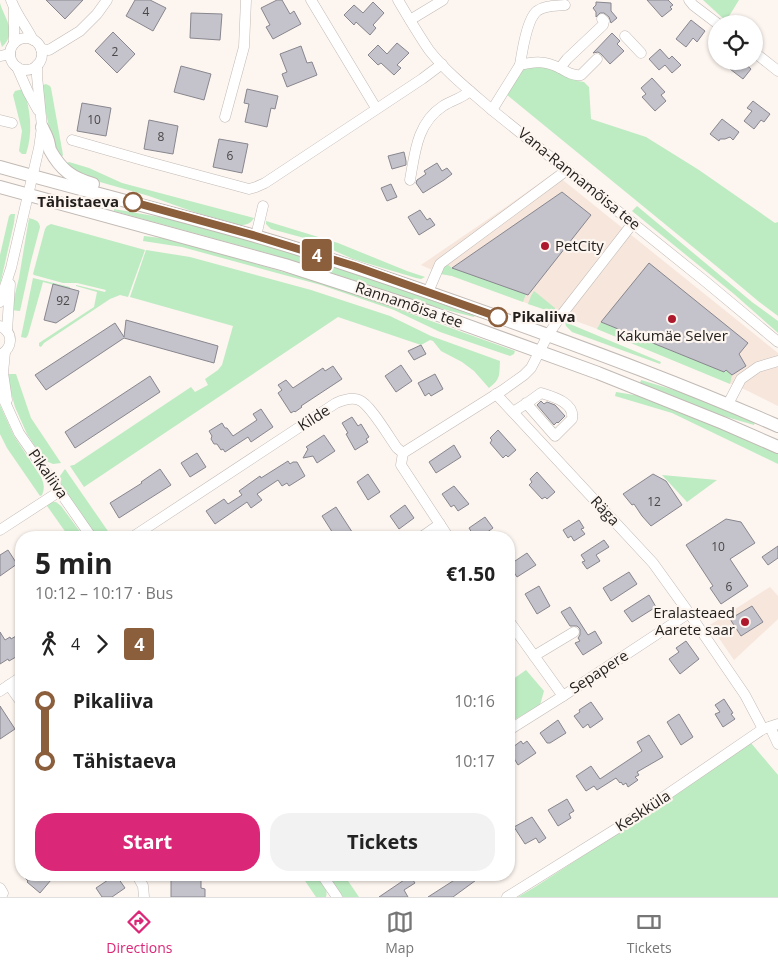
<!DOCTYPE html>
<html lang="en">
<head>
<meta charset="utf-8">
<style>
	body { margin:0; font-family:"Open Sans",sans-serif; background:#f2f2f2; color:#222; height:100vh; display:flex; flex-direction:column; font-size:19px; white-space:nowrap }
	* { box-sizing:border-box; margin:0 }
	p { font-size:16px; color:#767676 }
	.icon { flex:none; width:28px; height:28px; fill:none; stroke:currentColor; stroke-width:2; stroke-linecap:round; stroke-linejoin:round }
	.map { position:relative; flex:1; overflow:hidden }
	.sheet { position:absolute; left:15px; top:531px; width:500px; height:350px; display:flex; flex-direction:column; background:#fff; border-radius:20px; box-shadow:0 1px 4px #0004 }
	.sheet>* { flex:none }
	.badge { padding:0 10px; border-radius:4px; font-size:18px; line-height:32px }
	.buttons { position:absolute; left:708px; top:15px; display:grid; gap:10px }
	.buttons a { display:grid; place-items:center; width:55px; height:55px; border-radius:50%; background:#fff; box-shadow:0 1px 4px #0004; font-size:25px }
	.map>.badge { position:absolute; translate:-50% -50%; box-shadow:0 0 0 2px #fff }
	.legs { display:flex; align-items:center; gap:8px; height:55px; padding:0 20px; font-size:16px }
	.legs p { margin-inline-start:auto }
	.head { display:flex; align-items:center; justify-content:space-between; height:85px; padding:0 20px }
	h1 { font-size:28px; font-weight:700; line-height:38px }
	.cta { display:flex; gap:10px; margin-top:auto; padding:10px 20px }
	.cta a { flex:1; height:58px; border-radius:20px; background:#db2777; color:#fff; font-size:20px; font-weight:700; line-height:58px; text-align:center }
	.cta a+a { background:#f2f2f2; color:#222 }
	ul { padding:0 20px; list-style:none }
	li { display:flex; align-items:center; gap:18px; height:60px; font-size:19px }
	li i { display:grid; place-items:center; width:8px; height:100%; margin:0 6px; background:currentColor }
	li i::after { content:''; width:12px; height:12px; margin:-6px; border:4px solid; border-radius:50%; background:#fff }
	li p { margin-inline-start:auto }
	li:first-child i { background:linear-gradient(#0000 50%,currentColor 0) }
	li:last-child i { background:linear-gradient(currentColor 50%,#0000 0) }
	.menu { display:flex; justify-content:space-around; align-items:center; height:70px; border-top:1px solid #e0e0e0; background:#fff; font-size:14px; color:#767676 }
	.menu a { display:grid; justify-items:center; gap:2px }
	.menu .current { color:#db2777 }
	.map>svg:first-child { display:block }
</style>
</head>
<body>
<div class="map">
<svg width="778" height="897" viewBox="0 0 778 897">
	<rect width="100%" height="100%" fill="#fdf5ef"/>
	<g fill="#f6e6dc">
		<path d="M554,173L778,353V406L746,390L595,328L452,276L441,274L421,265L506,207Z"/>
		<path d="M770,587L778,596V619L734,660L710,625Z"/>
	</g>
	<g fill="#bdebc2">
		<path d="M703,0H739L726,21Z"/>
		<path d="M0,3C5,20 18,32 2,47L0,40Z"/>
		<path d="M544,65L578,81L584,82L589,87L591,119L646,137L699,170L775,223L778,222V316L758,301L726,274L506,94L522,69Z"/>
		<path d="M46,84L50,86L51,88L63,155L60,159L53,145L40,86Z"/>
		<path d="M23,89C31,109 33,134 26,154H22L19,151L22,131L13,95L15,91Z"/>
		<path d="M69,162L89,168L122,183L254,218C250,224 247,225 240,225L197,213L149,196L93,180L83,176L65,164Z"/>
		<path d="M637,206L752,302L778,321V333L734,294L632,211Z"/>
		<path d="M114,209L165,218L244,239L350,271L475,315L474,317L431,306L341,276L267,253L114,211Z"/>
		<path d="M11,214H15L14,223L0,285V255L9,216Z"/>
		<path d="M29,218C35,220 39,220 40,227L31,261L20,311L11,310L19,278Z"/>
		<path d="M266,221L338,243L407,271L425,277L421,279L416,278L353,259L308,239L271,229L266,224Z"/>
		<path d="M51,224L145,250L128,297L120,295L110,299L44,343L41,347L39,346V343L94,307L97,292L76,286V285L105,292L106,290L77,283H63L34,275L33,274L45,229L47,226Z"/>
		<path d="M144,236L169,239L339,288L515,351L514,354L510,356L440,332L394,310L321,285L182,247L143,241Z"/>
		<path d="M146,250L190,257L311,290L390,316L431,336L500,361C499,375 501,379 489,388L474,371L462,362L441,351L433,341L430,340L421,345L338,317L84,487L70,466L73,465H74L191,387L195,392L208,385L205,379L218,370L222,365L233,326L130,297Z"/>
		<path d="M448,265L452,268L526,294L523,302L452,276L441,274L443,267Z"/>
		<path d="M33,278L70,287V289L43,282L28,335L26,338L21,337Z"/>
		<path d="M534,291L555,308V313L528,304L531,296Z"/>
		<path d="M565,322L661,362L660,364L572,332L566,326Z"/>
		<path d="M601,322L724,372L726,370L732,375L730,384L597,329Z"/>
		<path d="M6,374H16L31,418L61,463L53,464L44,460L27,434L15,407Z"/>
		<path d="M641,380L687,394L755,422L754,425L713,413L640,383Z"/>
		<path d="M616,392L640,396L719,428L778,454V464L672,413L615,396Z"/>
		<path d="M0,405L14,436L41,477C44,484 45,488 42,495L40,496L7,448L0,434Z"/>
		<path d="M65,469L112,537H97L61,485L60,476Z"/>
		<path d="M662,475L717,480L687,502Z"/>
		<path d="M50,502H56L61,506L84,537H69L45,503Z"/>
		<path d="M526,670L544,691L540,705L509,723V682Z"/>
		<path d="M751,743L778,775V897H518L535,887L658,807Z"/>
		<path d="M301,875H316C321,882 329,889 326,897H316Z"/>
		<path d="M328,875H344L359,897H343Z"/>
	</g>
	<g fill="#c4c2ca" stroke="#88868e">
		<path d="M46,0H83L65,19Z"/>
		<path d="M135,0H150L166,8L153,31L126,16Z"/>
		<path d="M277,0H282L290,14L294,11L301,24L273,39L266,27L270,25L261,8Z"/>
		<path d="M647,0H668L673,5L670,7L672,9L662,17Z"/>
		<path d="M373,2L384,13L373,25L376,28L370,35L356,22L354,25L344,15L354,5L363,13Z"/>
		<path d="M596,2L611,3V11L617,18L611,23L609,17L604,13H600L596,17V12L593,8L596,5Z"/>
		<path d="M191,13L222,14L220,40L190,38Z"/>
		<path d="M691,20L705,31L697,42L693,38L686,47L676,39Z"/>
		<path d="M113,32L135,54L117,73L95,51Z"/>
		<path d="M612,33L620,41L617,44L624,51L610,64L601,54L598,52L593,53Z"/>
		<path d="M397,43L409,53L397,65L401,68L394,75L381,63L378,65L368,55L378,45L387,54Z"/>
		<path d="M301,46L307,63L312,62L317,75L287,87L282,74L287,72L280,54Z"/>
		<path d="M660,49L669,59L672,56L681,65L672,73L665,65L659,70L649,59Z"/>
		<path d="M737,61H742L751,69L743,79L730,69Z"/>
		<path d="M181,66L211,74L204,100L174,92Z"/>
		<path d="M652,78L665,92L661,95L666,101L655,111L642,97L646,94L641,88Z"/>
		<path d="M247,89L278,96L275,109L271,108L267,127L245,122L249,104L244,103Z"/>
		<path d="M753,101L770,114L764,122L761,120L754,129L744,121L752,111L747,108Z"/>
		<path d="M82,103L111,108L106,136L77,131Z"/>
		<path d="M722,119L739,132L733,140L730,137L725,139H720L719,141L710,134Z"/>
		<path d="M149,120L178,126L173,154L144,149Z"/>
		<path d="M219,139L248,144L242,173L213,167Z"/>
		<path d="M404,152L406,161V165L392,169L388,156Z"/>
		<path d="M437,163L442,171L447,168L452,174L444,180L423,193L416,183L417,180L426,174L424,171Z"/>
		<path d="M391,184L397,197L387,201L381,188Z"/>
		<path d="M562,192L591,215L528,295L452,268Z"/>
		<path d="M420,210L427,220L430,218L435,225L419,235L408,217Z"/>
		<path d="M649,263L748,343L739,354L746,366L732,375L726,370L724,372L601,322Z"/>
		<path d="M53,284L79,291L74,311L56,323L44,320Z"/>
		<path d="M126,320L218,346L214,363L124,338L46,390L35,375L115,323L124,337Z"/>
		<path d="M421,345L426,354L414,360L408,351Z"/>
		<path d="M401,365L412,381L396,392L385,376Z"/>
		<path d="M333,366L342,379L301,406L302,407L295,412L294,411L291,413L278,393L282,390L278,385L286,380L293,388L323,368L325,371Z"/>
		<path d="M435,374L443,389L431,396L429,393L425,396L418,383Z"/>
		<path d="M150,376L160,392L75,448L65,432Z"/>
		<path d="M541,401L544,404L547,402L555,405L565,416L558,423L557,422L554,425L537,405Z"/>
		<path d="M261,409L273,427L251,442L248,437L225,452L223,449L221,450L217,444H214L211,439L212,436L209,431L222,423L225,428H227L233,436L257,420L253,414Z"/>
		<path d="M352,417L358,426L361,424L369,437L366,439L368,442L355,450L346,434L348,433L342,423Z"/>
		<path d="M498,430L516,450L508,457L506,455L503,458L490,443L492,440L490,438Z"/>
		<path d="M324,435L335,451L317,463L313,456L303,458L308,449L306,447Z"/>
		<path d="M454,445L461,457L436,473L429,462Z"/>
		<path d="M197,453L206,467L190,477L181,463Z"/>
		<path d="M288,461L290,464L293,462H297L305,476L289,486L287,483L282,486L278,480L257,494L262,500L251,508L247,502L215,524L206,511L224,499L228,504L242,495L239,491L260,476L261,478Z"/>
		<path d="M160,469L171,485L119,518L110,503L142,483L141,482Z"/>
		<path d="M537,472L555,492L547,499L545,497L542,499L529,485L532,482L530,479Z"/>
		<path d="M368,474L380,492L368,500L357,482Z"/>
		<path d="M653,474L666,481L682,505L651,526L642,516L634,504L632,505L623,494Z"/>
		<path d="M454,486L469,504L458,511L454,505L451,507L442,494Z"/>
		<path d="M405,505L414,518L399,529L390,516Z"/>
		<path d="M336,507L356,538H336L322,516Z"/>
		<path d="M485,517L493,528L479,538H475L469,528Z"/>
		<path d="M726,519L741,522L755,543L730,559L748,586L721,604L710,588L713,586L686,545Z"/>
		<path d="M579,520L584,528L581,529L585,534L574,541L571,536L568,538L563,530Z"/>
		<path d="M604,540L609,547L596,555L600,561L587,569L582,562L585,561L581,555Z"/>
		<path d="M778,546V558L768,565L762,557Z"/>
		<path d="M8,550L17,564L0,576V555Z"/>
		<path d="M527,553L536,565L517,577L509,565Z"/>
		<path d="M629,572L637,584L611,601L603,588Z"/>
		<path d="M539,586L550,606L537,614L525,594Z"/>
		<path d="M649,595L656,607L632,622L624,611Z"/>
		<path d="M752,606L763,622L741,636L730,619Z"/>
		<path d="M570,607L588,635L595,631L602,643L583,655L575,643L580,641L578,638L580,635V629L577,626H570L561,612Z"/>
		<path d="M0,632L5,640L10,637L11,639L16,636L21,644V654L9,661L8,659L0,664Z"/>
		<path d="M686,641L699,659L680,674L669,659L679,652L676,648Z"/>
		<path d="M724,699L733,713L731,714L735,719L723,727L715,714L720,712L715,705Z"/>
		<path d="M591,702L603,719L590,728L588,724L583,728L574,716L580,712L579,710Z"/>
		<path d="M0,706L15,729L0,739Z"/>
		<path d="M679,714L693,737L681,745L667,722Z"/>
		<path d="M558,720L566,733L550,743H547L540,733Z"/>
		<path d="M649,735L663,757L637,772L639,775L635,777L638,780L628,787L626,783L623,785L621,782L620,783L616,778L597,790L594,786L586,791L576,776L591,766L600,779L642,751L637,742Z"/>
		<path d="M521,741L523,744L527,741L536,753L518,765L509,750Z"/>
		<path d="M567,799L574,811L569,814L571,818L558,826L548,810Z"/>
		<path d="M532,817L546,838L539,843L536,838L525,844L514,827Z"/>
		<path d="M22,875H45L51,880L40,893L27,882L28,881Z"/>
		<path d="M104,875H116L125,888L112,897H102L96,888L108,880Z"/>
		<path d="M453,875H483L453,897H428L456,879Z"/>
		<path d="M410,876L415,883L404,890L408,897H379Z"/>
		<path d="M190,878L201,879V888L205,889V897H171V880H190Z"/>
	</g>
	<g fill="none" stroke-linecap="round" stroke-linejoin="round">
		<defs>
			<g id="minor">
				<path d="M11,0C16,14 26,26 33,40"/>
				<path d="M311,0L376,108"/>
				<path d="M398,0C408,17 418,34 429,50C446,72 470,91 492,110L706,282L778,342"/>
				<path d="M689,0L693,5L718,24"/>
				<path d="M410,20L443,0"/>
				<path d="M625,36L641,53"/>
				<circle cx="26" cy="54" r="16"/>
				<path d="M14,43V9"/>
				<path d="M41,49L49,50L80,31L97,14L107,0"/>
				<path d="M754,52L778,71"/>
				<path d="M0,56L10,54"/>
				<path d="M520,65C522,52 527,19 537,11C545,5 556,6 565,5"/>
				<path d="M17,67L28,92L38,110"/>
				<path d="M560,68C567,72 573,76 581,75L597,59"/>
				<path d="M492,110L520,65C536,61 545,61 560,68L567,59L603,25L604,21L602,19"/>
				<path d="M225,117L244,47L246,0"/>
				<path d="M0,120L12,123"/>
				<path d="M72,140L149,162L249,189L256,187L265,183L422,79L442,64"/>
				<path d="M410,180C415,152 417,123 443,106C452,100 461,99 470,91"/>
				<path d="M256,236L263,206"/>
				<path d="M428,292L440,264L567,170"/>
				<path d="M0,302L11,268L39,148L42,127L37,76V65"/>
				<path d="M0,326C14,333 13,348 0,355"/>
				<path d="M7,331L10,284"/>
				<path d="M5,352L3,373L7,400"/>
				<path d="M0,391L19,433L92,538"/>
				<path d="M496,394L653,563L689,613L745,695L763,729"/>
				<path d="M728,404L741,379L758,367L778,361"/>
				<path d="M513,412C523,406 532,400 541,393C554,397 575,403 572,419L555,436L526,403"/>
				<path d="M403,453L503,390L524,375L531,368L548,335L563,313L633,223"/>
				<path d="M0,530L60,491"/>
				<path d="M131,538L336,403C343,400 352,397 359,400C370,404 389,437 397,448L403,453L401,465L449,538"/>
				<path d="M420,538L440,524"/>
				<path d="M509,621L563,696"/>
				<path d="M534,656L574,632"/>
				<path d="M9,685L21,702"/>
				<path d="M0,691L21,677"/>
				<path d="M770,727L778,744"/>
				<path d="M509,730L563,696L689,613"/>
				<path d="M137,875L143,886L144,897"/>
				<path d="M322,875L337,897"/>
				<path d="M0,888L3,893L1,897"/>
				<path d="M507,897L624,824L763,729L778,724"/>
			</g>
			<g id="major">
				<path d="M42,127C43,130 46,134 47,138C49,142 49,146 50,150C61,170 72,178 93,184"/>
				<path d="M0,167C85,191 170,212 255,236C338,260 420,289 501,318C595,352 687,386 778,426"/>
				<path d="M0,187L285,265L430,312L598,373L723,423L778,447"/>
			</g>
		</defs>
		<use href="#minor" stroke="#c2bab5" stroke-width="11"/>
		<use href="#major" stroke="#c2bab5" stroke-width="14"/>
		<use href="#minor" stroke="#fff" stroke-width="10"/>
		<use href="#major" stroke="#fff" stroke-width="12"/>
	</g>
	<g fill="none" stroke-linecap="round" stroke-linejoin="round">
		<defs>
			<path id="line-1" d="M133,202L256,236L354,266L498,317"/>
		</defs>
		<use href="#line-1" stroke="#fff" stroke-width="11"/>
		<use href="#line-1" stroke="#8b5e3c" stroke-width="8"/>
	</g>
	<g fill="#fff" stroke="#8b5e3c" stroke-width="2.5">
		<circle cx="133" cy="202" r="9"/>
		<circle cx="498" cy="317" r="9"/>
	</g>
	<g fill="#ad182c" stroke="#fdf5ef" stroke-width="2">
		<circle cx="545" cy="246" r="5"/>
		<circle cx="672" cy="319" r="5"/>
		<circle cx="745" cy="622" r="5"/>
	</g>
	<g text-anchor="middle" stroke-width="4.5" stroke-linejoin="round" paint-order="stroke">
		<g font-size="12" fill="#4a4748">
			<text x="146" y="16">4</text>
			<text x="115" y="56">2</text>
			<text x="94" y="124">10</text>
			<text x="161" y="141">8</text>
			<text x="230" y="160">6</text>
			<text x="63" y="305">92</text>
			<text x="654" y="506">12</text>
			<text x="718" y="551">10</text>
			<text x="729" y="591">6</text>
		</g>
		<g font-size="15" fill="#211e1c" stroke="#fdf5ef">
			<text transform="translate(579 179) rotate(39)" y="5">Vana-Rannamõisa tee</text>
			<text transform="translate(409 305) rotate(19)" y="5">Rannamõisa tee</text>
			<text transform="translate(314 418) rotate(-33)" y="5">Kilde</text>
			<text transform="translate(48 474) rotate(55)" y="5">Pikaliiva</text>
			<text transform="translate(605 511) rotate(47)" y="5">Räga</text>
			<text transform="translate(599 672) rotate(-33)" y="5">Sepapere</text>
			<text transform="translate(643 811) rotate(-33)" y="5">Keskküla</text>
		</g>
		<g font-size="15" font-weight="bold" fill="#211e1c" stroke="#fdf5ef" text-anchor="end">
			<text x="119" y="207">Tähistaeva</text>
			<text x="512" y="322" text-anchor="start">Pikaliiva</text>
		</g>
		<g font-size="15" fill="#211e1c" stroke="#fdf5ef" text-anchor="start">
			<text x="555" y="251">PetCity</text>
			<text x="672" y="341" text-anchor="middle">Kakumäe Selver</text>
			<text x="735" y="618" text-anchor="end">Eralasteaed<tspan x="735" dy="17">Aarete saar</tspan></text>
		</g>
	</g>
</svg>
<div class="buttons">
<a><svg class="icon" aria-label="locate" viewBox="0 0 24 24"><circle cx="12" cy="12" r="6"/><path d="M12 2v4M12 18v4M2 12h4M18 12h4"/></svg></a>
</div>
<b class="badge" style="left:317px;top:255px;background:#8b5e3c;color:#fff">4</b>
<section class="sheet">
<div class="head"><div><h1>5 min</h1><p>10:12 – 10:17 · Bus</p></div><b>€1.50</b></div>
<div class="legs"><svg class="icon" aria-label="walk" viewBox="0 0 24 24"><circle cx="13" cy="4" r="2"/><path d="M13 8l-2 6 4 7M11 14l-3 7M7 12l3-4h3l4 4"/></svg>4<svg class="icon" aria-label="forward" viewBox="0 0 24 24"><path d="M9 5l7 7-7 7"/></svg><b class="badge" style="background:#8b5e3c;color:#fff">4</b></div>
<ul>
<li><i style="color:#8b5e3c"></i><b>Pikaliiva</b><p>10:16</p></li>
<li><i style="color:#8b5e3c"></i><b>Tähistaeva</b><p>10:17</p></li>
</ul>
<div class="cta"><a>Start</a><a>Tickets</a></div>
</section>
</div>
<nav class="menu">
<a class="current"><svg class="icon" aria-label="directions" viewBox="0 0 24 24"><path d="M12 3l9 9-9 9-9-9zM9 14v-3h6M13 9l2 2-2 2"/></svg>Directions</a>
<a><svg class="icon" aria-label="map" viewBox="0 0 24 24"><path d="M3 6l6-2 6 2 6-2v14l-6 2-6-2-6 2zM9 4v14M15 6v14"/></svg>Map</a>
<a><svg class="icon" aria-label="tickets" viewBox="0 0 24 24"><path d="M3 7h18v10H3zM15 7v10"/></svg>Tickets</a>
</nav>
</body>
</html>
